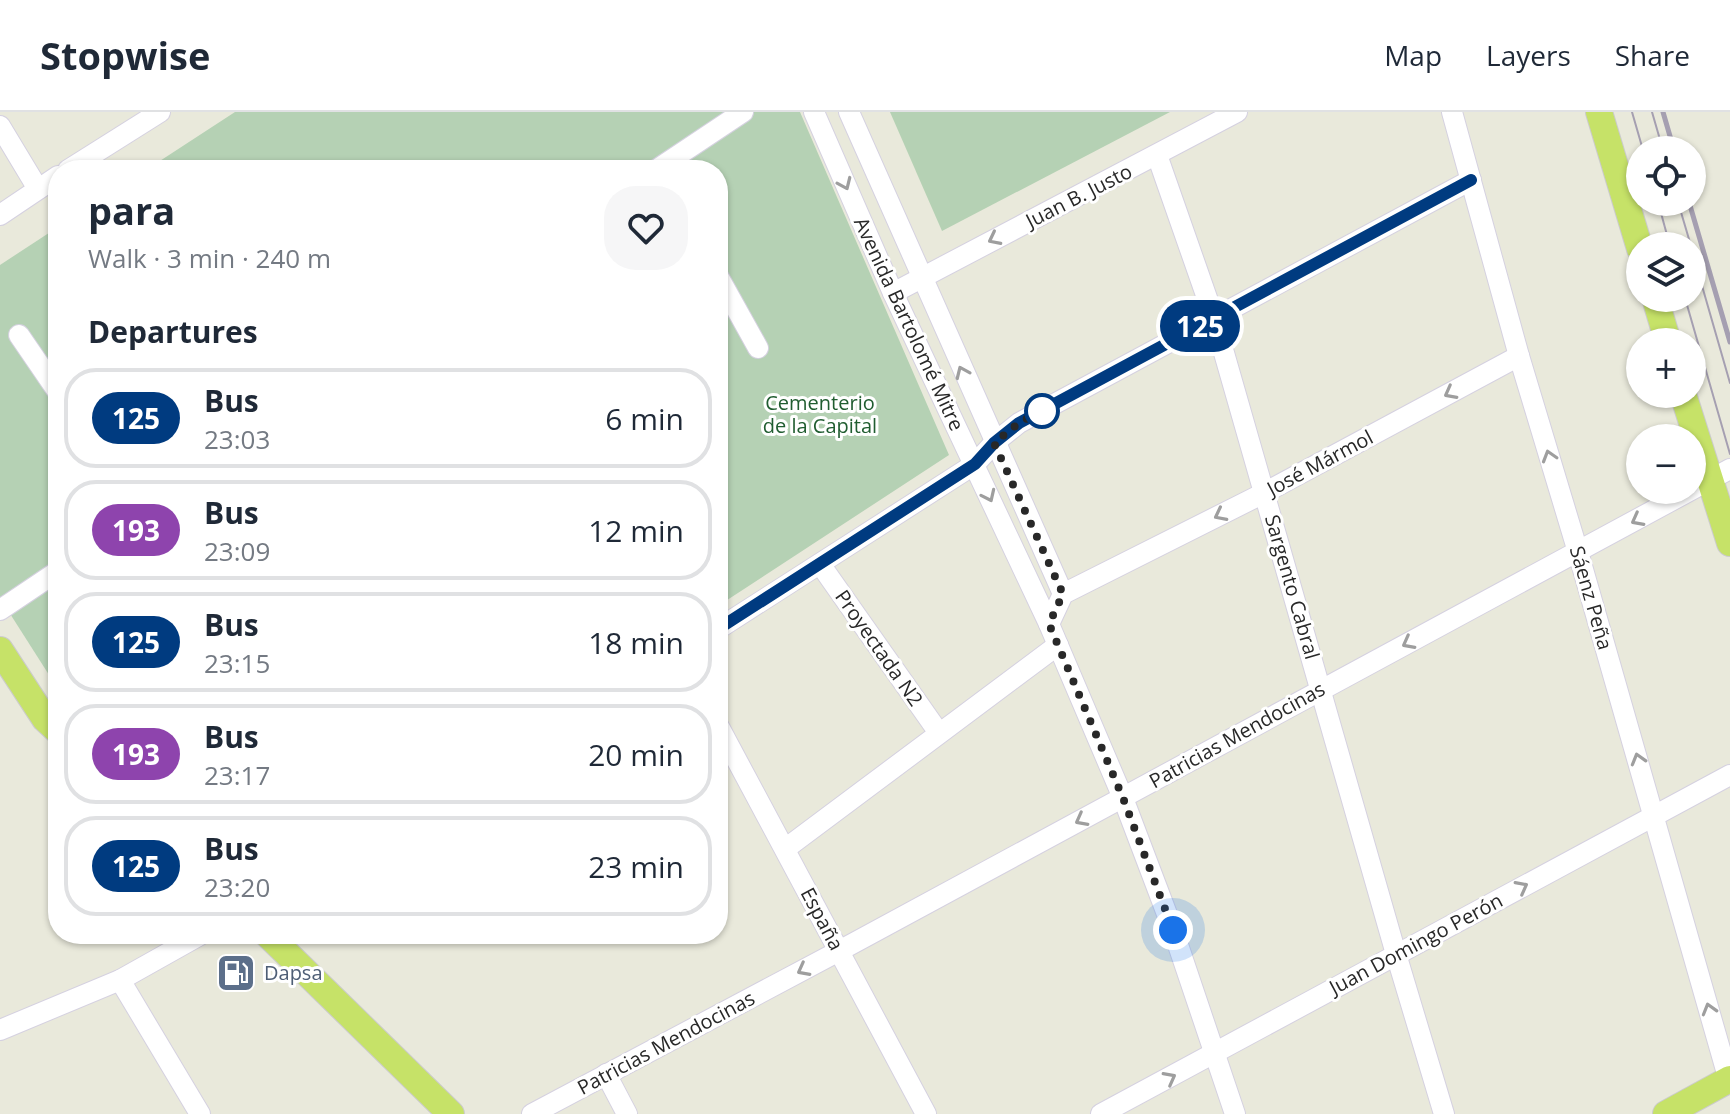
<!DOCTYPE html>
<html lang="en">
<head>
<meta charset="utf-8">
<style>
	body { margin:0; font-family:"Open Sans",sans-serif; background:#f6f6f7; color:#1f2937; height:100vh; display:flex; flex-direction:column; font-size:30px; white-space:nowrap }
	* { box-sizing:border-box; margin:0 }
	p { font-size:26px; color:#747a83 }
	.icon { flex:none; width:44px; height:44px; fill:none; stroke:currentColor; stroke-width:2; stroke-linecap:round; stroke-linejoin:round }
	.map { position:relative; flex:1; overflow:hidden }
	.sheet { position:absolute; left:48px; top:48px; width:680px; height:784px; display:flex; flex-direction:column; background:#fff; border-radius:32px; box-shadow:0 2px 6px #0004 }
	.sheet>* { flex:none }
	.badge { padding:0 16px; border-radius:26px; font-size:28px; line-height:52px }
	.controls { position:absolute; left:1626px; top:24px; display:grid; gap:16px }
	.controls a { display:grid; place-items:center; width:80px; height:80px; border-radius:50%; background:#fff; box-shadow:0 2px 6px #0004; font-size:40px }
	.you { position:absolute; width:40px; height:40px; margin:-20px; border:6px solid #fff; border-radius:50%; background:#1a73e8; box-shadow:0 0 0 12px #1a73e833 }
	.map>.badge { position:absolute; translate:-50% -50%; box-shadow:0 0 0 4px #fff }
	h2 { padding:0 40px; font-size:30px; line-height:72px }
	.round { display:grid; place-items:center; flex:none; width:84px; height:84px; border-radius:32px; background:#f6f6f7 }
	.summary { display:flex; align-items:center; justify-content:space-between; height:136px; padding:0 40px }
	h1 { font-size:38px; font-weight:700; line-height:60px }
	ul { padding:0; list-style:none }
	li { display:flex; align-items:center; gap:24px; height:100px; margin:0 16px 12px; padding:0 24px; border:4px solid #e0e1e3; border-radius:32px }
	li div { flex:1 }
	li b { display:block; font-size:30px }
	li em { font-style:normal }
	li .badge { min-width:88px; font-weight:700; text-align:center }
	header { display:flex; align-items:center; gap:48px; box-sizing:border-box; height:112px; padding:0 40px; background:#fff; border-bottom:2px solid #e0e1e3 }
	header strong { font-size:38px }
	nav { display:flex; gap:44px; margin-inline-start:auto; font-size:28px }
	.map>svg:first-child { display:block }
</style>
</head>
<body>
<header>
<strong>Stopwise</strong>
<nav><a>Map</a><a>Layers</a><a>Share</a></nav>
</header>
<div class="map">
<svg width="1730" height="1002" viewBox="0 0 1730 1002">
	<rect width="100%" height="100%" fill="#e9e9db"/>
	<g fill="#b5d1b4">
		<path d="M235,0H800L949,343L718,494V58H146Z"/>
		<path d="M890,0H1170L942,119Z"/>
		<path d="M58,115V577L0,486V153Z"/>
	</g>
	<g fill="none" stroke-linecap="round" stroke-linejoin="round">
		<defs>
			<g id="minor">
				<path d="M814,0L893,181L1049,512L1123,686L1173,818L1235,1002"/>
				<path d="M849,0L1063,482"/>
				<path d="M1452,0L1519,244L1578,440L1730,972"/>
				<path d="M0,14L38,77"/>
				<path d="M1157,43L1214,206L1396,842L1444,1002"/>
				<path d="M68,58L160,0"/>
				<path d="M656,58L743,0"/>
				<path d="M0,103L58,64"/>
				<path d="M718,164L758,236"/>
				<path d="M893,181L1237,0"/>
				<path d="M19,223L58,280"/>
				<path d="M820,452L939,621"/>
				<path d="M0,498L58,459"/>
				<path d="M1049,512L1063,482L1264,381L1519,244"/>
				<path d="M718,517L975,352L994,331L1019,311L1471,68"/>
				<path d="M718,613L926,1002"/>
				<path d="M785,737L1058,533"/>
				<path d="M120,868L200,1002"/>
				<path d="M0,918L120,868L202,822"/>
				<path d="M606,962L627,1002"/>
				<path d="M532,1002L839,839L1730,357"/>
				<path d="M1101,1002L1730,663"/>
			</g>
			<g id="major">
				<path d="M1599,0L1640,137"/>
				<path d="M1655,186L1668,230"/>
				<path d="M1683,282L1730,431"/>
				<path d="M0,538L45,607L58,619"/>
				<path d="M267,822L451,1002"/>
				<path d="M1666,1002L1730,967"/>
			</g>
		</defs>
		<use href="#minor" stroke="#d5d1e0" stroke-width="22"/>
		<use href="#major" stroke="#cbcbcb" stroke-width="28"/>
		<use href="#minor" stroke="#fff" stroke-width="20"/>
		<use href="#major" stroke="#c6e268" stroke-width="26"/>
		<g stroke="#a59fb1" stroke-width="2">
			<path d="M1632,0L1643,38"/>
			<path d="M1652,0L1663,38"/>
			<path d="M1658,90L1670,134"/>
			<path d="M1678,90L1691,134"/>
			<path d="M1692,139L1730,271"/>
			<path d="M1685,186L1730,342"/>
		</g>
		<g stroke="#a59fb1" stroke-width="5">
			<path d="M1663,0L1674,38"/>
			<path d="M1689,90L1730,230"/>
		</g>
	</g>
	<defs><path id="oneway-chevron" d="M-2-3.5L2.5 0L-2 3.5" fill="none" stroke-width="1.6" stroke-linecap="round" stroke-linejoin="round" transform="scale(2)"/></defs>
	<g stroke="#9e9e9e">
		<use href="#oneway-chevron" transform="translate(845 72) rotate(66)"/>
		<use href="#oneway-chevron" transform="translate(994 127) rotate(153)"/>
		<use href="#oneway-chevron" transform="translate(962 260) rotate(-114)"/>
		<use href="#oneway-chevron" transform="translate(1450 281) rotate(152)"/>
		<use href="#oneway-chevron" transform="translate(1549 344) rotate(-107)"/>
		<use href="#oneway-chevron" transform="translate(989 384) rotate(65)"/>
		<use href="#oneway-chevron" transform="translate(1220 403) rotate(153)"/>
		<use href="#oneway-chevron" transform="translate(1637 408) rotate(152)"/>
		<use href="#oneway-chevron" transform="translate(1408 531) rotate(152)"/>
		<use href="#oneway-chevron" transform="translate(1638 647) rotate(-106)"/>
		<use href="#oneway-chevron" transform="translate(1081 708) rotate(152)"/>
		<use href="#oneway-chevron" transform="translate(1522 775) rotate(-28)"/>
		<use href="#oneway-chevron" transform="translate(803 858) rotate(152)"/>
		<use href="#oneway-chevron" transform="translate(1709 897) rotate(-106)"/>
		<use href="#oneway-chevron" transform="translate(1170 966) rotate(-28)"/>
	</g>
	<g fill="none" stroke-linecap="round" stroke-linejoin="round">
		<defs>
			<path id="line" d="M718,517L975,352L994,331L1019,311L1471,68"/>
		</defs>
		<use href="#line" stroke="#fff" stroke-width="18"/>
		<use href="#line" stroke="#003b80" stroke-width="12"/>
		<path stroke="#282828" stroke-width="8" stroke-dasharray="0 14.4" d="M1042,299L1047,296L1019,311L994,331L1063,482L1049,512L1123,686L1173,818"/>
	</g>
	<defs>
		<symbol id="fuel-square" viewBox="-11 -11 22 22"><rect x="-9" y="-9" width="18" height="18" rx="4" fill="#5c6f8a" stroke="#fff"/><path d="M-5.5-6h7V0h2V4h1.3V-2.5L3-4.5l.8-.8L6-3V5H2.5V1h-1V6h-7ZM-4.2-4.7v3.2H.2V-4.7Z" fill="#fff"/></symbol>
	</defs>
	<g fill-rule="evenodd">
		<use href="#fuel-square" x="214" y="839" width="44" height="44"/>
	</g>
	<circle fill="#fff" stroke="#003b80" stroke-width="4" cx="1042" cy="299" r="16"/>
	<g text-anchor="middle" stroke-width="6" stroke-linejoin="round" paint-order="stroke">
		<g font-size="20" fill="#282828" stroke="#fff">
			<text transform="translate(1079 84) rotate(-27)" y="7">Juan B. Justo</text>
			<text transform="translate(909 212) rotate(65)" y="7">Avenida Bartolomé Mitre</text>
			<text transform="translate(1320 351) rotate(-28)" y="7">José Mármol</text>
			<text transform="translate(1292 475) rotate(74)" y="7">Sargento Cabral</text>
			<text transform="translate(1591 486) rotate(74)" y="7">Sáenz Peña</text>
			<text transform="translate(879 536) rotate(55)" y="7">Proyectada N2</text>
			<text transform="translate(1237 623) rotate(-29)" y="7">Patricias Mendocinas</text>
			<text transform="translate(822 807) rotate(62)" y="7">España</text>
			<text transform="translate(1416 832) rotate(-28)" y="7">Juan Domingo Perón</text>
			<text transform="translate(666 931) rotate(-28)" y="7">Patricias Mendocinas</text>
		</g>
		<g font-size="20" fill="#205d30" stroke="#fff">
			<text x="820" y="298">Cementerio<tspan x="820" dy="23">de la Capital</tspan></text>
		</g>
		<g font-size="20" fill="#4e5e75" stroke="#fff" text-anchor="start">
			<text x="264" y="868">Dapsa</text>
		</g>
	</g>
</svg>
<div class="controls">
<a><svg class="icon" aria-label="locate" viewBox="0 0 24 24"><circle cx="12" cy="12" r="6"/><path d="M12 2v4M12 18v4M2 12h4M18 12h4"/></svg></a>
<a><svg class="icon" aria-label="layers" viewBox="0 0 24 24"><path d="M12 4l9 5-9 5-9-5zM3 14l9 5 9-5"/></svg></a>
<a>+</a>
<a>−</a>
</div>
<div class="you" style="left:1173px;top:818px"></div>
<b class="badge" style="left:1200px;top:214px;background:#003b80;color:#fff">125</b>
<section class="sheet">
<div class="summary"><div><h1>para</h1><p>Walk · 3 min · 240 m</p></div><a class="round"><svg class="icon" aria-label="heart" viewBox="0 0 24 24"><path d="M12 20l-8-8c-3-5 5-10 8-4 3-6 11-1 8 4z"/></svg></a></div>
<h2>Departures</h2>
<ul>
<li><span class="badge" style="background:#003b80;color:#fff">125</span><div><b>Bus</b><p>23:03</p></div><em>6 min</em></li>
<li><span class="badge" style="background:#8e44ad;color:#fff">193</span><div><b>Bus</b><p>23:09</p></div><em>12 min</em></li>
<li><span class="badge" style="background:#003b80;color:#fff">125</span><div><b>Bus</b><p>23:15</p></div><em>18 min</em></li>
<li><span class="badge" style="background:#8e44ad;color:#fff">193</span><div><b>Bus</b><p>23:17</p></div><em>20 min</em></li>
<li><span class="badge" style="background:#003b80;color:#fff">125</span><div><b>Bus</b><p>23:20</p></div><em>23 min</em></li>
</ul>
</section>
</div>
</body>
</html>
